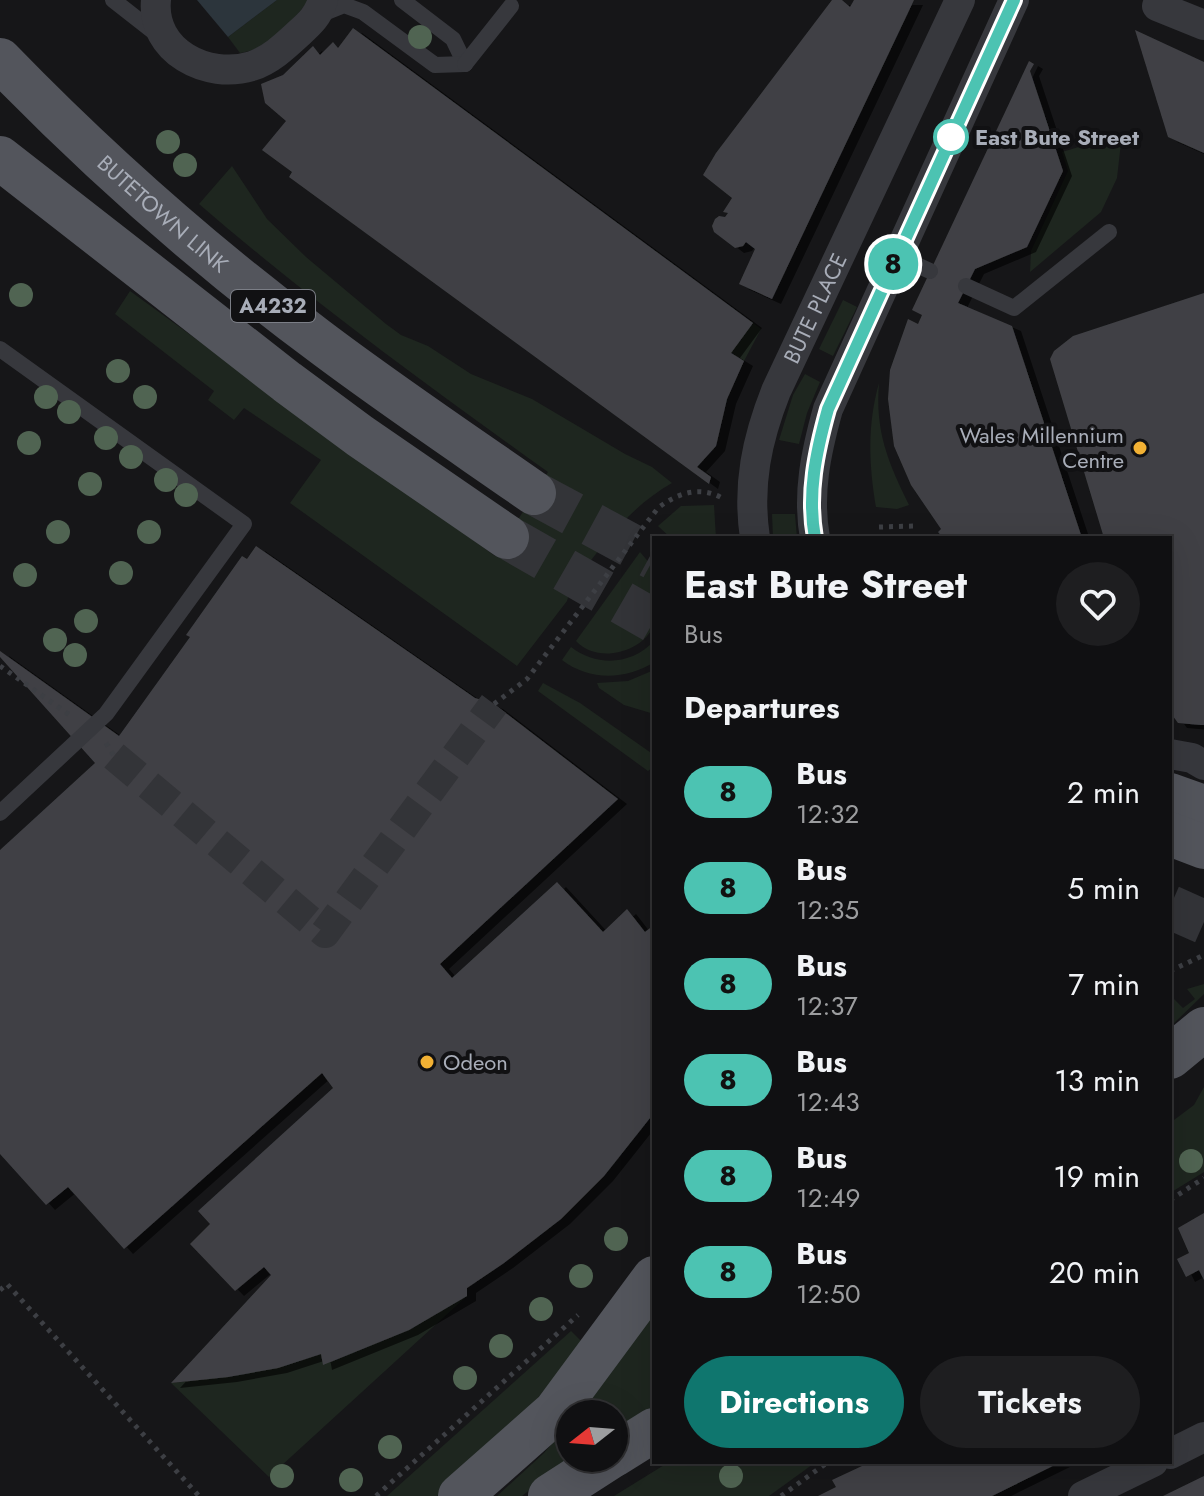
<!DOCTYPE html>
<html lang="en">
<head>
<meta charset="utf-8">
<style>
	body { margin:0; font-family:Jost,sans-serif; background:#1e1e20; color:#f1f3f6; height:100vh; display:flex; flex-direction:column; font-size:30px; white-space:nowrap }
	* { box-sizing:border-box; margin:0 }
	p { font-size:26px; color:#9c9d9f }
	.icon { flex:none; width:44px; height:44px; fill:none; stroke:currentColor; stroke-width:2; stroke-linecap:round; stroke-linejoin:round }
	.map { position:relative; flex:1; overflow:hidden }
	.sheet { position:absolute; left:652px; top:536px; width:520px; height:928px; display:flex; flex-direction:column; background:#101012; border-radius:0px; box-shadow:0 8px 32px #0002,0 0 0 2px #303032 }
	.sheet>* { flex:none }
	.badge { padding:0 16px; border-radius:26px; font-size:28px; line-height:52px }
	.needle { width:52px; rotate:253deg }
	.tools { position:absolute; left:556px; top:1400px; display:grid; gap:16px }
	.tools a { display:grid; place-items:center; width:72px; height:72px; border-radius:50%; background:#101012; box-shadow:0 8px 32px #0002,0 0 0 2px #303032; font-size:40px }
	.map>.badge { position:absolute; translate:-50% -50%; box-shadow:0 0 0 4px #fff }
	h2 { padding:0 32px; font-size:30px; line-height:72px }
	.round { display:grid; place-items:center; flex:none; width:84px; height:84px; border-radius:42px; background:#1e1e20 }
	.headline { display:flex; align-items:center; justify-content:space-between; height:136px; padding:0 32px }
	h1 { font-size:38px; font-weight:700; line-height:60px }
	.button { display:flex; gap:16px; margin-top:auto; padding:16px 32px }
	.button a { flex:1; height:92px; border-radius:48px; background:#0f766e; color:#fff; font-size:32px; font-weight:700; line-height:92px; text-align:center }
	.button a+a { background:#1e1e20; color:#f1f3f6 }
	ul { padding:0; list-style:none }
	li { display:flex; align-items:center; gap:24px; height:96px; padding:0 32px }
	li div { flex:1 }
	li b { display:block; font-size:30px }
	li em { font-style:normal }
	li .badge { min-width:88px; font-weight:700; text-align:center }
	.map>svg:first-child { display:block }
</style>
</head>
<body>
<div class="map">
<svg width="1204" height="1496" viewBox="0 0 1204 1496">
	<defs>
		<filter id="shadow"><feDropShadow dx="9" dy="5" stdDeviation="0" flood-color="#0009"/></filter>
	</defs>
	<rect width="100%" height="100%" fill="#161618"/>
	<g fill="#1e261f">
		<path d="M277,0H310C291,21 270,49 240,53L228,37Z"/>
		<path d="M1122,134L1117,178L1101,212L1030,272L1031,251L1068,171L1062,152Z"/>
		<path d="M232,166L267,219L306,257L386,324L401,335L428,346L471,374L532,399L625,454L652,467L672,483C628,508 601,547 571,587L567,601L517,666L290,503L321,460L244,408L234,420L208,400L214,391L115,314L130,291L495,556L548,472C428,386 310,300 199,204Z"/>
		<path d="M843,300L857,307L833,356L819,349Z"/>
		<path d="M753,323L761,329L744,361L731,353Z"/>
		<path d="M805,374L820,382L807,413L799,444L779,440L793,395Z"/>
		<path d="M879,383C875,432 888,462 909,505L897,509L876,507C869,465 867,425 879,383Z"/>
		<path d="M714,505L716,538H671L658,526L681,506Z"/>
		<path d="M772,514H795L797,538H773Z"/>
		<path d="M640,552C644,557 649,562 652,567C656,575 656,621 652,629C638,654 596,663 576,641Z"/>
		<path d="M654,641V662C626,680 589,681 562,660L571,647C597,667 632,665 654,641Z"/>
		<path d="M654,670V714L624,705L599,688L597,683L628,681Z"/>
		<path d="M543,683L580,703L654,755V766L648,771L538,691Z"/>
		<path d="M1204,984V994L1170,1027V995L1183,1008L1195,999L1187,989Z"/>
		<path d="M1204,1087V1172L1170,1193V1123L1194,1105Z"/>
		<path d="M467,1296L269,1477L171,1383C223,1378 272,1370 321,1354L324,1364L409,1330Z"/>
		<path d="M654,1312V1408L614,1432V1414H578Z"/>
		<path d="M571,1331L583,1343L528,1410L437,1496H387Z"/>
		<path d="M570,1423V1458L522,1496H497L544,1453Z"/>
		<path d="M669,1462H816L769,1496H614Z"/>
	</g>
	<path fill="#2c353c" d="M197,0H277L228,37Z"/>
	<g fill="#404145" filter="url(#shadow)">
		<path d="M832,0H842L850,7L854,0H914L772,299L739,284L755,249L746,242L743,246L735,248L714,232L712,226L715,219L719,216L725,217L728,213L723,212L732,198L703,175L716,153Z"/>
		<path d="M353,28L753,323L731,353L744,361L727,399L716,446L697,467L711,477L709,484L289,177L292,172L262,150L286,121L265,103L261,84L283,75L313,46L320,55L333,42L338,48Z"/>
		<path d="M1135,30L1204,62V153L1168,137Z"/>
		<path d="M1029,61L1034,64L1030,71L1063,171L1027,247L975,269L958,303L1012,326L1082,538H943L938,532L941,529L911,485L894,446L888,399L890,370L908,319L918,324L922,315L912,310Z"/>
		<path d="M1204,293V725H1201L1178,723L1170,712V538H1104L1050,359L1054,351L1073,336Z"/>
		<path d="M256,546L475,698L494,704L618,799L440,964L452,978L557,882L603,932L627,909L645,932L654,925V1113L604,1176L561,1219L504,1263L467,1288V1296L409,1330L323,1365L321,1354L278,1368L228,1377L171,1383L271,1275L264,1267L235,1291L190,1244L210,1224L198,1211L333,1088L322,1073L124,1249L68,1187L46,1205L0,1154V850L95,763L0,657V651L119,736L190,637L186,635L242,556L247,559Z"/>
		<path d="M1204,1213V1280L1199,1270L1186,1277L1177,1259L1189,1253L1178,1228Z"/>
		<path d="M860,1462H1061L992,1496H818L836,1487L832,1480L862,1466Z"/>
		<path d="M1204,1476V1496H1163Z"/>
	</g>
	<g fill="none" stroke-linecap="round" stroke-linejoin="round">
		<path stroke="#333438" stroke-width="30" stroke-dasharray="30 15" stroke-linecap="butt" d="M114,756L325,933L494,704"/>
		<g stroke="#333438" stroke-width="44" stroke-dasharray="44 22" stroke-linecap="butt">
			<path d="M534,493L654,558"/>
			<path d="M507,537L654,621"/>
			<path d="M1170,907L1204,922"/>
		</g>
		<g stroke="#3d3f44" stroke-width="5" stroke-dasharray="4 6" stroke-linecap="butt">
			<path d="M879,527L914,526"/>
			<path d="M0,666L71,716"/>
			<path d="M494,704L527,679L658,508C676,494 699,485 722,498"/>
			<path d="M106,743L114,756"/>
			<path d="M1170,971L1204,955"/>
			<path d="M1170,1200L1204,1178"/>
			<path d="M0,1290L7,1284L199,1496"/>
			<path d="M376,1496L578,1315"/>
			<path d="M781,1496L828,1462"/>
		</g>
		<g stroke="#37383d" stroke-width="16">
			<path d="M113,0L159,36"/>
			<path d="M402,0L453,39L465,64"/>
			<path d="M319,15L344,5L363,12L435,65L465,64"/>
			<path d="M465,64L511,6"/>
			<path d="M897,256L930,271"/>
			<path d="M966,286L1014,308L1109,232"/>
			<path d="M0,349L244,524L106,714L0,813"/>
		</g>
		<g stroke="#37383d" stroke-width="30">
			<path d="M156,0C151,51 207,80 252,66C270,60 284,47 298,34C310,23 318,16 323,0"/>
			<path d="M1157,6L1204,25"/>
			<path id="s1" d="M755,538C747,485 757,439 776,391L960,0"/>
			<path d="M815,538C807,494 816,452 828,409L1014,0"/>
			<path d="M1170,754L1192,758L1204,765"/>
			<path d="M1170,1454L1204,1437"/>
			<path d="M1083,1496L1153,1462"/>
		</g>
		<g stroke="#53555c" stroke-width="44">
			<path id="s2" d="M0,60C97,160 203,254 315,338C386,392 461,442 534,493"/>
			<path d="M0,158L287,382L360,436L507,537"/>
			<path d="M1170,795L1204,807"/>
			<path d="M1170,834L1204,847"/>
			<path d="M1170,1057L1204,1029"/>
			<path d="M614,1455L654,1430"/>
			<path d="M460,1496L555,1412L654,1278"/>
			<path d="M550,1496L609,1458"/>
		</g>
	</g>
	<g fill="#506452">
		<circle cx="420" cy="37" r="12"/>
		<circle cx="168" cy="142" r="12"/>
		<circle cx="185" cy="165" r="12"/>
		<circle cx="21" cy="295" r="12"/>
		<circle cx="118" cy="371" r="12"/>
		<circle cx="46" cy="397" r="12"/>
		<circle cx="145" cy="397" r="12"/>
		<circle cx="69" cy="412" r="12"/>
		<circle cx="106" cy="438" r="12"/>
		<circle cx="29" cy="443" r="12"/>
		<circle cx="131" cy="457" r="12"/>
		<circle cx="166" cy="480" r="12"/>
		<circle cx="90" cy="484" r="12"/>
		<circle cx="186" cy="495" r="12"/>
		<circle cx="58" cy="532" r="12"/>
		<circle cx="149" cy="532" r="12"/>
		<circle cx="121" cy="573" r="12"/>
		<circle cx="25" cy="575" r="12"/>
		<circle cx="86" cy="621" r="12"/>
		<circle cx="55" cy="640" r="12"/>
		<circle cx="75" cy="655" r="12"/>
		<circle cx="1191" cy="1161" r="12"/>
		<circle cx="616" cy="1239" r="12"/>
		<circle cx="581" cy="1276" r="12"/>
		<circle cx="541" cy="1309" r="12"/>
		<circle cx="501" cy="1346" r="12"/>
		<circle cx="465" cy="1378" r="12"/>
		<circle cx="390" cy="1447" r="12"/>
		<circle cx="282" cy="1476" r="12"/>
		<circle cx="731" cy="1476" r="12"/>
		<circle cx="351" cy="1480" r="12"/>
	</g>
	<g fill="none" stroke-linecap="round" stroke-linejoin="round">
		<defs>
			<path id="line" d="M815,538C807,494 816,452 828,409L1014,0"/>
		</defs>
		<use href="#line" stroke="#fff" stroke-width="18"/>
		<use href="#line" stroke="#4cc3b2" stroke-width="12"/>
	</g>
	<circle fill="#fff" stroke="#4cc3b2" stroke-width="4" cx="951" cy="137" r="16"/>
	<g fill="#f2b134" stroke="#111113" stroke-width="3">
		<circle cx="1140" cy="448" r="8"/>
		<circle cx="427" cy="1062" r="8"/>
	</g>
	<g text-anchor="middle" stroke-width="8" stroke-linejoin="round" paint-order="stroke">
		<rect fill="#111113" stroke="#7b7e86" stroke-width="2" x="231" y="290" width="84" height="32" rx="6"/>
		<g font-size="20" font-weight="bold" fill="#a8adb8">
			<text x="273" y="313">A4232</text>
		</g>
		<g font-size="22" font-weight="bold" fill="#a8adb8" stroke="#111113" text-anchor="start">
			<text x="975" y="145">East Bute Street</text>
		</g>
		<g font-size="22" fill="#a8adb8" stroke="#111113">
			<text dy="8" stroke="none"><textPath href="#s2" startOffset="224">BUTETOWN LINK</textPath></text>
			<text dy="8" stroke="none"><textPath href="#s1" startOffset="242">BUTE PLACE</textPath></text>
		</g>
		<g font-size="22" fill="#a8adb8" stroke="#111113" text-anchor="end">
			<text x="1124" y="443">Wales Millennium<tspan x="1124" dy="25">Centre</tspan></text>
			<text x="443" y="1070" text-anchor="start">Odeon</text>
		</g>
	</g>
</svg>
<div class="tools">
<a><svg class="needle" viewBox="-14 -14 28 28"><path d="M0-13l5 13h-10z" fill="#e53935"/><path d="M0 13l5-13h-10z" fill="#9c9d9f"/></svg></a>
</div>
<b class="badge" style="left:893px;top:264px;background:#4cc3b2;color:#111">8</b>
<section class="sheet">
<div class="headline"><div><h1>East Bute Street</h1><p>Bus</p></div><a class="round"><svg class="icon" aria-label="heart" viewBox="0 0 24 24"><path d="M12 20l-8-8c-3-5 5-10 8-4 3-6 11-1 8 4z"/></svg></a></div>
<h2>Departures</h2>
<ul>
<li><span class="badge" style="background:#4cc3b2;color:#111">8</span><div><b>Bus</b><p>12:32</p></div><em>2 min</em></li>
<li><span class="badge" style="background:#4cc3b2;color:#111">8</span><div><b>Bus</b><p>12:35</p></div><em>5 min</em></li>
<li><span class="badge" style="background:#4cc3b2;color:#111">8</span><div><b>Bus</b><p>12:37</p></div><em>7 min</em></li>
<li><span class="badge" style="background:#4cc3b2;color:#111">8</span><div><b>Bus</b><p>12:43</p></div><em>13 min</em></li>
<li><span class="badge" style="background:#4cc3b2;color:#111">8</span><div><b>Bus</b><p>12:49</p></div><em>19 min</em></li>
<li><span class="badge" style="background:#4cc3b2;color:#111">8</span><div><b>Bus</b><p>12:50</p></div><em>20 min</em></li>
</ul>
<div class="button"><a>Directions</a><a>Tickets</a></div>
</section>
</div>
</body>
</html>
